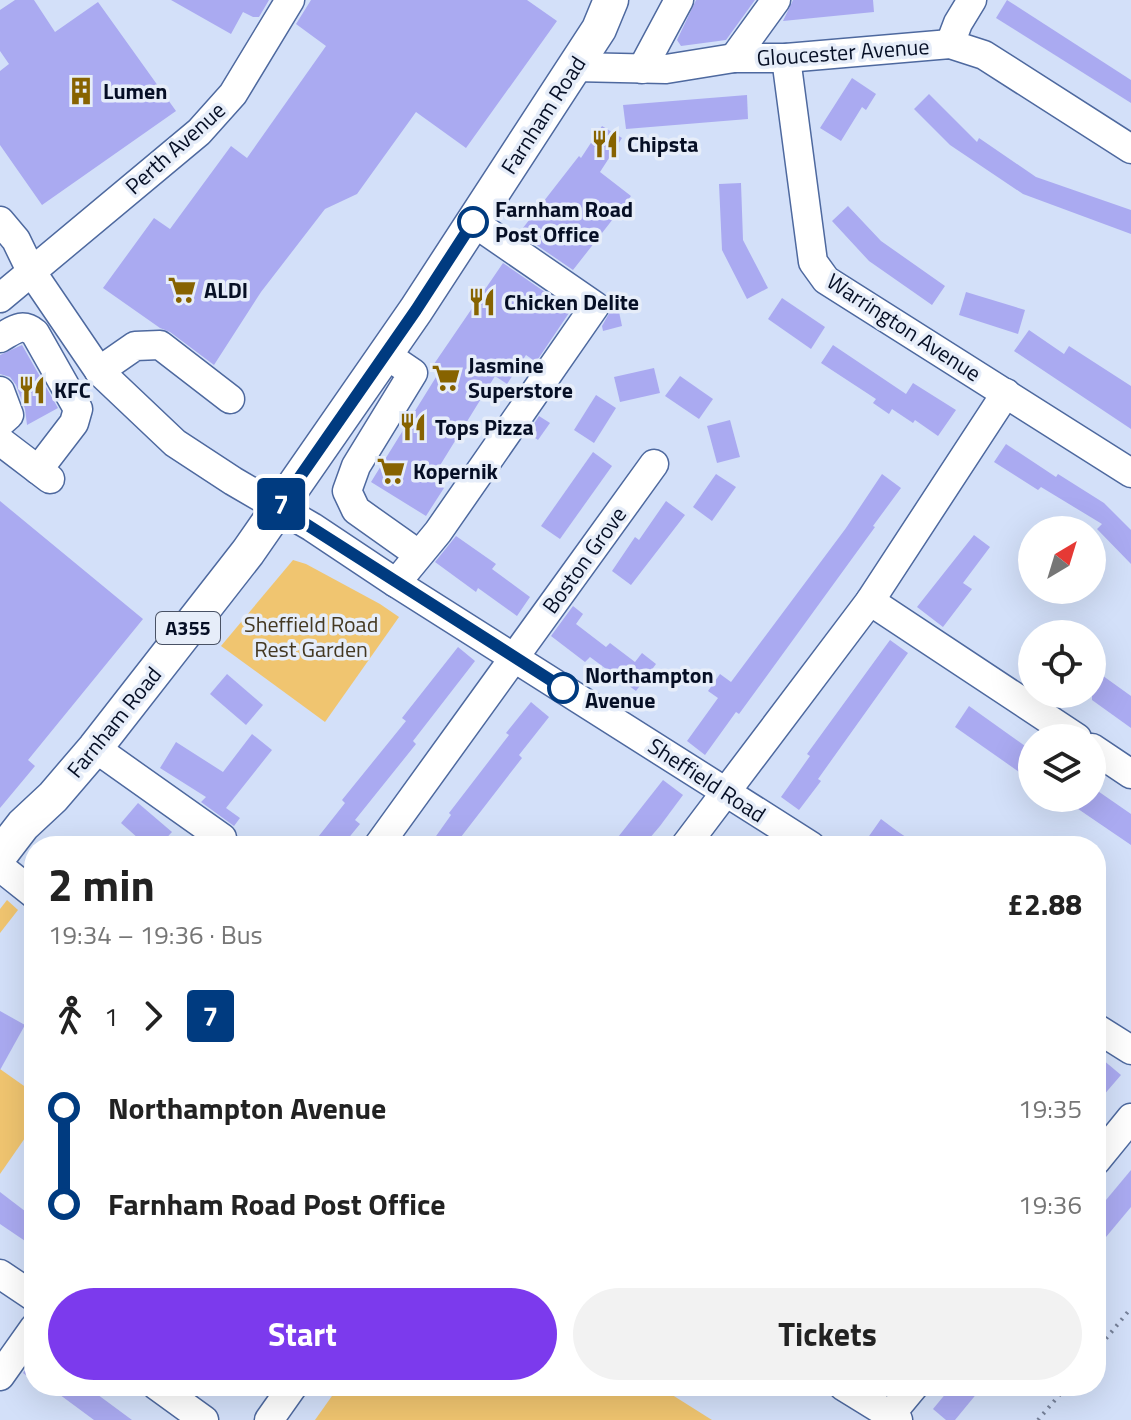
<!DOCTYPE html>
<html lang="en">
<head>
<meta charset="utf-8">
<style>
	body { margin:0; font-family:"Titillium Web",sans-serif; background:#f2f2f2; color:#222; height:100vh; display:flex; flex-direction:column; font-size:30px; white-space:nowrap }
	* { box-sizing:border-box; margin:0 }
	p { font-size:26px; color:#767676 }
	.icon { flex:none; width:44px; height:44px; fill:none; stroke:currentColor; stroke-width:2; stroke-linecap:round; stroke-linejoin:round }
	.map { position:relative; flex:1; overflow:hidden }
	.side { position:absolute; left:24px; top:836px; width:1082px; height:560px; display:flex; flex-direction:column; background:#fff; border-radius:32px; box-shadow:0 8px 32px #0002 }
	.side>* { flex:none }
	.badge { padding:0 16px; border-radius:6px; font-size:28px; line-height:52px }
	.needle { width:52px; rotate:38deg }
	.buttons { position:absolute; left:1018px; top:516px; display:grid; gap:16px }
	.buttons a { display:grid; place-items:center; width:88px; height:88px; border-radius:50%; background:#fff; box-shadow:0 8px 32px #0002; font-size:40px }
	.map>.badge { position:absolute; translate:-50% -50%; box-shadow:0 0 0 4px #fff }
	.legs { display:flex; align-items:center; gap:12px; height:88px; padding:0 24px; font-size:26px }
	.legs p { margin-inline-start:auto }
	.headline { display:flex; align-items:center; justify-content:space-between; height:136px; padding:0 24px }
	h1 { font-size:44px; font-weight:700; line-height:60px }
	.action { display:flex; gap:16px; margin-top:auto; padding:16px 24px }
	.action a { flex:1; height:92px; border-radius:48px; background:#7c3aed; color:#fff; font-size:32px; font-weight:700; line-height:92px; text-align:center }
	.action a+a { background:#f2f2f2; color:#222 }
	ul { padding:0 24px; list-style:none }
	li { display:flex; align-items:center; gap:28px; height:96px; font-size:30px }
	li i { display:grid; place-items:center; width:12px; height:100%; margin:0 10px; background:currentColor }
	li i::after { content:''; width:20px; height:20px; margin:-10px; border:6px solid; border-radius:50%; background:#fff }
	li p { margin-inline-start:auto }
	li:first-child i { background:linear-gradient(#0000 50%,currentColor 0) }
	li:last-child i { background:linear-gradient(currentColor 50%,#0000 0) }
	.map>svg:first-child { display:block }
</style>
</head>
<body>
<div class="map">
<svg width="1131" height="1420" viewBox="0 0 1131 1420">
	<rect width="100%" height="100%" fill="#d3e0f9"/>
	<g fill="#f0c570">
		<path d="M293,560L306,564L380,604L399,617L325,722L221,646Z"/>
		<path d="M7,900L18,910L0,933V909Z"/>
		<path d="M0,1069L34,1093V1125L0,1174Z"/>
		<path d="M339,1386H658L712,1420H315Z"/>
	</g>
	<g fill="#aaaaf1">
		<path d="M15,0H34L55,32L98,2L176,111L42,205L0,145V71L9,64L0,51V10Z"/>
		<path d="M171,0H269L259,17H253L243,12L231,34Z"/>
		<path d="M311,0H527L557,21L466,148L416,112L357,194L325,209L261,292L214,365L170,332L160,328L103,288L154,218L170,229L231,146L247,158L326,46L296,24Z"/>
		<path d="M696,0H755L726,40L681,46L677,40Z"/>
		<path d="M793,0H873L874,12L783,21Z"/>
		<path d="M1007,0L1131,80V103L996,18Z"/>
		<path d="M852,78L876,94L866,110L862,107L841,141L820,128Z"/>
		<path d="M929,94L977,142L979,138L1036,177L1131,210V234L1023,194L950,145L914,109Z"/>
		<path d="M747,95L748,119L626,129L623,105Z"/>
		<path d="M602,126L622,138L600,172L631,196L573,270L519,233L579,156L581,158Z"/>
		<path d="M741,183L743,240L768,288L747,299L722,250L719,184Z"/>
		<path d="M848,206L881,241L945,286L932,305L869,261L832,221Z"/>
		<path d="M503,263L571,310L536,362L526,355L507,384L495,376L431,480L444,488L426,516L371,482L441,369L434,364Z"/>
		<path d="M966,292L1025,310L1018,334L959,315Z"/>
		<path d="M782,298L825,327L811,349L768,319Z"/>
		<path d="M618,307L622,326L603,331L602,326L612,308Z"/>
		<path d="M1029,330L1064,354L1069,346L1131,386V429L1014,351Z"/>
		<path d="M22,345L58,408L27,425L25,409L16,385L10,377L0,374V355Z"/>
		<path d="M833,345L906,394L913,383L956,410L938,436L915,420L913,423L892,409L889,414L873,403L876,399L821,363Z"/>
		<path d="M654,368L660,393L620,402L614,377Z"/>
		<path d="M680,376L713,399L699,419L665,396Z"/>
		<path d="M596,395L616,408L594,443L574,430Z"/>
		<path d="M539,416L550,423L538,440L528,433Z"/>
		<path d="M730,420L740,457L717,463L707,426Z"/>
		<path d="M1006,444L1056,477L1058,474L1104,503L1131,530V564L1097,529L1102,524L1041,487L1038,490L994,462Z"/>
		<path d="M593,452L612,466L560,539L541,526Z"/>
		<path d="M716,474L736,487L712,521L693,507Z"/>
		<path d="M882,474L901,488L873,526L875,527L739,714L736,712L705,755L687,741L718,698L708,691L720,674L731,682L846,528Z"/>
		<path d="M0,501L143,619L28,760L35,766L0,808Z"/>
		<path d="M666,501L685,515L631,585L612,571L635,537L639,540Z"/>
		<path d="M974,535L990,547L963,583L972,589L943,627L917,607Z"/>
		<path d="M456,536L496,564L492,569L530,597L517,616L478,588L476,592L435,562Z"/>
		<path d="M573,606L583,614L576,624L606,647L610,643L635,662L642,653L656,664L636,691L590,657L585,662L551,636Z"/>
		<path d="M890,640L908,653L818,779L821,781L799,810L781,797L810,756L807,754Z"/>
		<path d="M458,647L475,661L413,741L416,744L355,820L360,824L342,846H311L345,803L342,800L406,721L402,718Z"/>
		<path d="M1092,668L1131,696V728L1092,700Z"/>
		<path d="M227,674L263,705L246,725L210,694Z"/>
		<path d="M531,702L549,717L519,755L522,758L454,846H429L451,815L449,813L509,735L506,733Z"/>
		<path d="M969,706L1032,751V781L955,727Z"/>
		<path d="M252,734L272,750L226,808L240,818L234,826L201,802L206,797L160,768L176,742L223,772Z"/>
		<path d="M663,780L683,795L660,826L643,846H611Z"/>
		<path d="M1092,787L1131,814V845L1062,798H1092Z"/>
		<path d="M138,803L172,832L159,846H147L121,823Z"/>
		<path d="M881,819L897,831L919,846H877L867,839Z"/>
		<path d="M0,1011L25,1025L0,1070Z"/>
		<path d="M1096,1054L1121,1075L1096,1104Z"/>
		<path d="M1131,1170V1207L1096,1249V1212Z"/>
		<path d="M0,1192L34,1218V1247L0,1224Z"/>
		<path d="M34,1357V1381L23,1373Z"/>
		<path d="M48,1386H86L132,1420H94Z"/>
		<path d="M952,1386H983L955,1420H946L933,1409Z"/>
	</g>
	<g fill="none" stroke-linecap="round" stroke-linejoin="round">
		<defs>
			<g id="minor">
				<path d="M950,44L958,23L972,0"/>
				<path d="M734,58L776,0"/>
				<path d="M786,58L813,262L826,280L1131,473"/>
				<path d="M574,67L666,69L734,58H786L950,44L984,55L1131,149"/>
				<path d="M642,69L679,0"/>
				<path d="M0,221L16,240L31,271L99,371L175,443L233,481L312,527L396,583L811,846"/>
				<path d="M0,298L199,132L233,94L290,0"/>
				<path d="M0,338C14,330 22,322 35,333L78,409L74,423L38,470"/>
				<path d="M385,354L413,373L356,466L347,491L356,510L418,554"/>
				<path d="M99,371L135,346L160,345L230,399"/>
				<path d="M0,391L9,415L0,423"/>
				<path d="M0,441L50,479"/>
				<path d="M396,583L438,532L595,306L473,222"/>
				<path d="M870,601L1077,738"/>
				<path d="M95,748L222,838"/>
				<path d="M1092,748L1131,774"/>
				<path d="M378,846L654,464"/>
				<path d="M685,846L870,601L1006,393"/>
				<path d="M0,867L34,894"/>
				<path d="M1096,1028L1131,1050"/>
				<path d="M1096,1161L1131,1118"/>
				<path d="M0,1274L34,1297"/>
				<path d="M0,1376L34,1328"/>
				<path d="M157,1386L204,1420"/>
				<path d="M843,1386L898,1420"/>
				<path d="M890,1415L914,1386"/>
				<path d="M269,1420L293,1386"/>
			</g>
			<path id="major" d="M0,855L23,825L53,797L95,748L248,552L416,310L599,29L611,0"/>
		</defs>
		<use href="#minor" stroke="#4e699f" stroke-width="31"/>
		<use href="#major" stroke="#4e699f" stroke-width="37"/>
		<g stroke="#768199" stroke-width="4" stroke-dasharray="2 6" stroke-linecap="butt">
			<path d="M1096,1351L1131,1308"/>
			<path d="M1038,1420L1067,1386"/>
		</g>
		<use href="#minor" stroke="#fff" stroke-width="28"/>
		<use href="#major" stroke="#fff" stroke-width="34"/>
	</g>
	<g fill="none" stroke-linecap="round" stroke-linejoin="round">
		<defs>
			<path id="line-1" d="M473,222L416,310L279,507L563,688"/>
		</defs>
		<use href="#line-1" stroke="#fff" stroke-width="18"/>
		<use href="#line-1" stroke="#003b80" stroke-width="12"/>
	</g>
	<defs>
		<symbol id="building-bare" viewBox="-9 -9 18 18"><path d="M-4-6H4V6H1V3H-1V6H-4ZM-2.5-4.3h1.7v1.8h-1.7ZM.8-4.3h1.7v1.8H.8ZM-2.5-1h1.7V.8h-1.7ZM.8-1h1.7V.8H.8Z" fill="#876300" stroke="#e6edf9" stroke-width="2.5" paint-order="stroke"/></symbol>
		<symbol id="restaurant-bare" viewBox="-9 -9 18 18"><path d="M-5-6h1v4h1v-4h1v4h1v-4h1v5L-1.5 .5V6h-2V.5L-5-1ZM5-6V6H3V1.5H1.5Q1.5-4 5-6Z" fill="#876300" stroke="#e6edf9" stroke-width="2.5" paint-order="stroke"/></symbol>
		<symbol id="supermarket-bare" viewBox="-9 -9 18 18"><path d="M-6-5.5h2.5l.6 2H6L4.5 2H-2.5L-4.4-4H-6ZM-1.5 3.2a1.3 1.3 0 1 0 .1 0ZM3 3.2a1.3 1.3 0 1 0 .1 0Z" fill="#876300" stroke="#e6edf9" stroke-width="2.5" paint-order="stroke"/></symbol>
	</defs>
	<g fill-rule="evenodd">
		<use href="#building-bare" x="61" y="71" width="40" height="40"/>
		<use href="#restaurant-bare" x="585" y="124" width="40" height="40"/>
		<use href="#supermarket-bare" x="162" y="270" width="40" height="40"/>
		<use href="#restaurant-bare" x="462" y="282" width="40" height="40"/>
		<use href="#supermarket-bare" x="426" y="358" width="40" height="40"/>
		<use href="#restaurant-bare" x="12" y="370" width="40" height="40"/>
		<use href="#restaurant-bare" x="393" y="407" width="40" height="40"/>
		<use href="#supermarket-bare" x="371" y="451" width="40" height="40"/>
	</g>
	<g fill="#fff" stroke="#003b80" stroke-width="4">
		<circle cx="473" cy="222" r="14"/>
		<circle cx="563" cy="688" r="14"/>
	</g>
	<g text-anchor="middle" stroke-width="7" stroke-linejoin="round" paint-order="stroke">
		<rect fill="#e6edf9" stroke="#495265" stroke-width="2" x="156" y="612" width="64" height="32" rx="6"/>
		<g font-size="20" font-weight="bold" fill="#060f25">
			<text x="188" y="635">A355</text>
		</g>
		<g font-size="22" fill="#060f25" stroke="#e6edf9">
			<text transform="translate(843 52) rotate(-4)" y="8">Gloucester Avenue</text>
			<text transform="translate(543 115) rotate(-57)" y="8">Farnham Road</text>
			<text transform="translate(175 148) rotate(-42)" y="8">Perth Avenue</text>
			<text transform="translate(904 327) rotate(33)" y="8">Warrington Avenue</text>
			<text transform="translate(584 560) rotate(-54)" y="8">Boston Grove</text>
			<text transform="translate(114 722) rotate(-51)" y="8">Farnham Road</text>
			<text transform="translate(707 780) rotate(33)" y="8">Sheffield Road</text>
		</g>
		<g font-size="22" font-weight="bold" fill="#060f25" stroke="#e6edf9" text-anchor="start">
			<text x="103" y="99">Lumen</text>
			<text x="627" y="152">Chipsta</text>
			<text x="204" y="298">ALDI</text>
			<text x="504" y="310">Chicken Delite</text>
			<text x="468" y="373">Jasmine<tspan x="468" dy="25">Superstore</tspan></text>
			<text x="54" y="398">KFC</text>
			<text x="435" y="435">Tops Pizza</text>
			<text x="413" y="479">Kopernik</text>
		</g>
		<g font-size="22" font-weight="bold" fill="#060f25" stroke="#e6edf9" text-anchor="start">
			<text x="495" y="217">Farnham Road<tspan x="495" dy="25">Post Office</tspan></text>
			<text x="585" y="683">Northampton<tspan x="585" dy="25">Avenue</tspan></text>
		</g>
		<g font-size="22" fill="#443821" stroke="#e6edf9">
			<text x="311" y="632">Sheffield Road<tspan x="311" dy="25">Rest Garden</tspan></text>
		</g>
	</g>
</svg>
<div class="buttons">
<a><svg class="needle" viewBox="-14 -14 28 28"><path d="M0-13l5 13h-10z" fill="#e53935"/><path d="M0 13l5-13h-10z" fill="#767676"/></svg></a>
<a><svg class="icon" aria-label="locate" viewBox="0 0 24 24"><circle cx="12" cy="12" r="6"/><path d="M12 2v4M12 18v4M2 12h4M18 12h4"/></svg></a>
<a><svg class="icon" aria-label="layers" viewBox="0 0 24 24"><path d="M12 4l9 5-9 5-9-5zM3 14l9 5 9-5"/></svg></a>
</div>
<b class="badge" style="left:281px;top:504px;background:#003b80;color:#fff">7</b>
<section class="side">
<div class="headline"><div><h1>2 min</h1><p>19:34 – 19:36 · Bus</p></div><b>£2.88</b></div>
<div class="legs"><svg class="icon" aria-label="walk" viewBox="0 0 24 24"><circle cx="13" cy="4" r="2"/><path d="M13 8l-2 6 4 7M11 14l-3 7M7 12l3-4h3l4 4"/></svg>1<svg class="icon" aria-label="forward" viewBox="0 0 24 24"><path d="M9 5l7 7-7 7"/></svg><b class="badge" style="background:#003b80;color:#fff">7</b></div>
<ul>
<li><i style="color:#003b80"></i><b>Northampton Avenue</b><p>19:35</p></li>
<li><i style="color:#003b80"></i><b>Farnham Road Post Office</b><p>19:36</p></li>
</ul>
<div class="action"><a>Start</a><a>Tickets</a></div>
</section>
</div>
</body>
</html>
